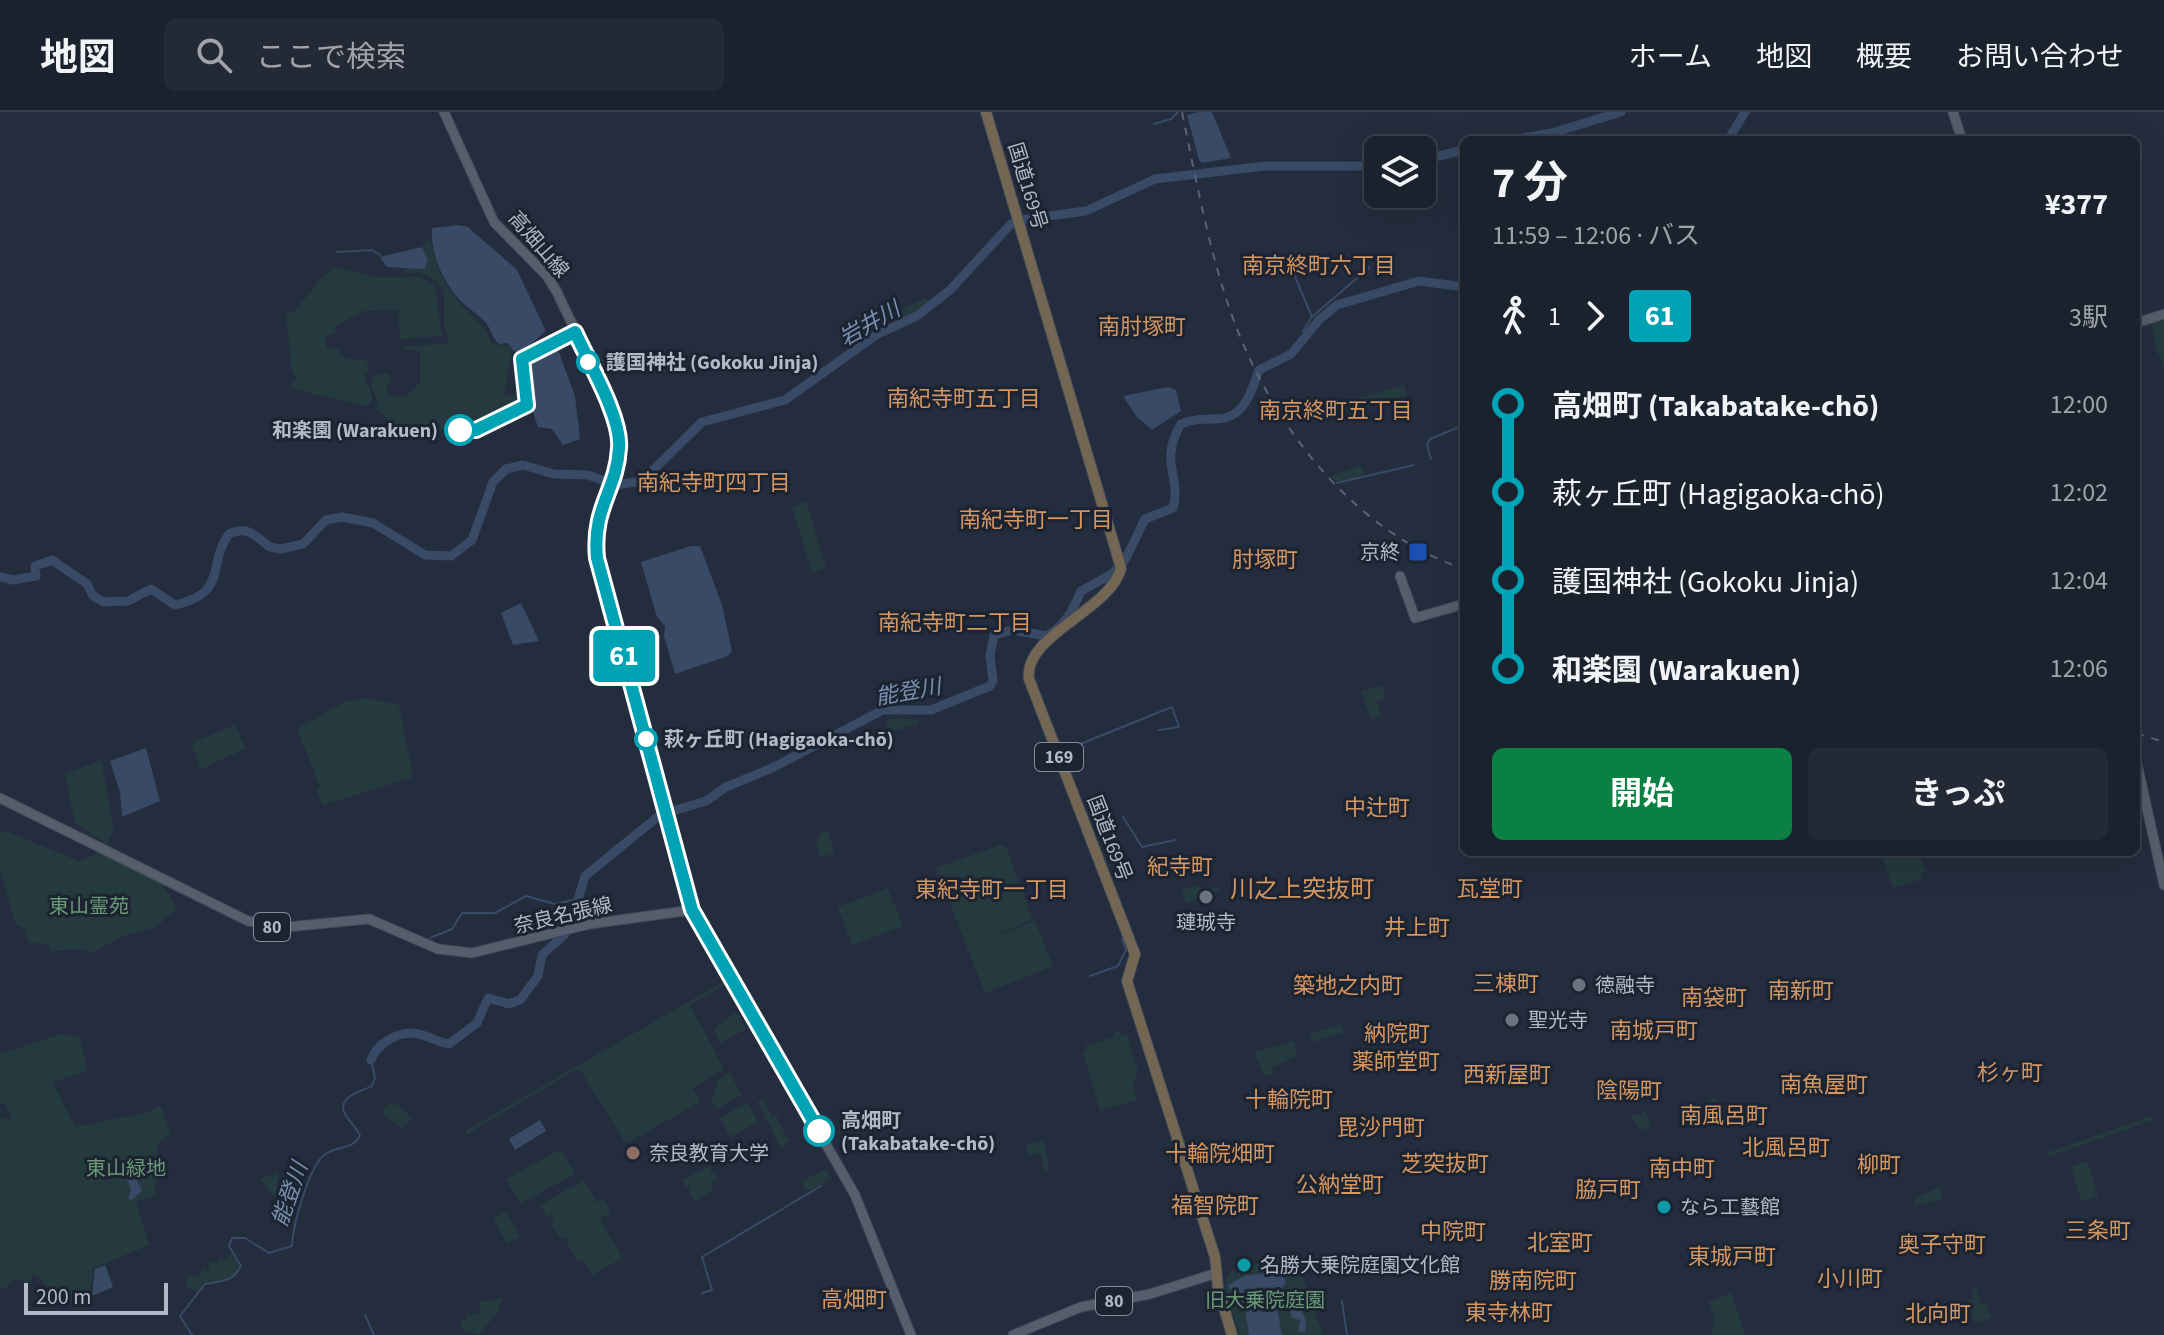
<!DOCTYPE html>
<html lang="ja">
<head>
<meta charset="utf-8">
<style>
	body { margin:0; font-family:"Source Sans 3","Noto Sans JP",sans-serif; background:#232a36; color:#f1f3f6; height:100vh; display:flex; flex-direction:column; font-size:30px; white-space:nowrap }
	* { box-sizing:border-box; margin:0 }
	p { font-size:26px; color:#9fa4aa }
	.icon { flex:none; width:44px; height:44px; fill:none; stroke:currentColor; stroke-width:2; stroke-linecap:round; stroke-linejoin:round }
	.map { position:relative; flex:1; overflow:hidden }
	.sheet { position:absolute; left:1460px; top:24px; width:680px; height:720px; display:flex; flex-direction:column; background:#1a222e; border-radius:12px; box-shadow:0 8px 32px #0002,0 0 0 2px #383f4a }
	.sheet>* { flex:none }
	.badge { padding:0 16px; border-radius:6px; font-size:28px; line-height:52px }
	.tools { position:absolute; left:1364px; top:24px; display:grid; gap:16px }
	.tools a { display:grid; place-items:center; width:72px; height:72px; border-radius:12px; background:#1a222e; box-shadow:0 8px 32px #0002,0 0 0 2px #383f4a; font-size:40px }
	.scale { position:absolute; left:24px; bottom:20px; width:144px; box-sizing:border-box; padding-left:8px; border:4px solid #b2bac8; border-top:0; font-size:22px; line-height:28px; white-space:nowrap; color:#b2bac8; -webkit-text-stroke:6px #1c2432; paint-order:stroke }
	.map>.badge { position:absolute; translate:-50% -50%; box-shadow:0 0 0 4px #fff }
	.legs { display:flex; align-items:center; gap:12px; height:88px; padding:0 32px; font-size:26px }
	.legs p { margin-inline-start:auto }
	.overview { display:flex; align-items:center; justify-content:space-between; height:136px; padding:0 32px }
	h1 { font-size:44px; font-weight:700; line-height:60px }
	.primary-button { display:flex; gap:16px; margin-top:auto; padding:16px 32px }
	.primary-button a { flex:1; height:92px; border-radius:12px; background:#0b8043; color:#fff; font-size:32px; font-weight:700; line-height:92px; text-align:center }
	.primary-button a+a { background:#232a36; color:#f1f3f6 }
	ul { padding:0 32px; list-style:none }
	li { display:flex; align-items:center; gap:28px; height:88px; font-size:30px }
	li i { display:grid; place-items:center; width:12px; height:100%; margin:0 10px; background:currentColor }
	li i::after { content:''; width:20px; height:20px; margin:-10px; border:6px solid; border-radius:50%; background:#1a222e }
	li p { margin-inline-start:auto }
	li:first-child i { background:linear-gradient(#0000 50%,currentColor 0) }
	li:last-child i { background:linear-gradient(currentColor 50%,#0000 0) }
	header { display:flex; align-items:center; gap:48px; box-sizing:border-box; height:112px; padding:0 40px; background:#1a222e; border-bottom:2px solid #383f4a }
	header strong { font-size:38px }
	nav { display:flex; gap:44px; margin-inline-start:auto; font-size:28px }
	.search { width:560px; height:72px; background:#232a36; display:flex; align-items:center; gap:20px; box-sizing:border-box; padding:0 28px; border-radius:12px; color:#9fa4aa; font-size:30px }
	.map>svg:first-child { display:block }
</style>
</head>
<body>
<header>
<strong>地図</strong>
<div class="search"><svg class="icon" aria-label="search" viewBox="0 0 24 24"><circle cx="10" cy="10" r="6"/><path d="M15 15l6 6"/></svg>ここで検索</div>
<nav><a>ホーム</a><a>地図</a><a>概要</a><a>お問い合わせ</a></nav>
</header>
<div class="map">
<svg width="2164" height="1223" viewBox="0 0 2164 1223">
	<rect width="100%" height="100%" fill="#232d3d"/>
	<g fill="#253a3e">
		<path d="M430,128C436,149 441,169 456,187C469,203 484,210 492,231L510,235L512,242L504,284L524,281L523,292L476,315L404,321L375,296L379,292L371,274L373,264L389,261L392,271L386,273L388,284L406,285L420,271V239L403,238L404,235L449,231L444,213V181L438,169L418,160L405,162V153L425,155L423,132Z"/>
		<path d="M336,155L375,165H420L435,173L442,224L400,227L398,198L364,199L337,213L335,221L326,224V235L337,237L346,247L366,248L370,257L364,264L373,286L367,294L296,278L290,273L297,267L291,255L286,200H294L325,162Z"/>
		<path d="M926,186L931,191L897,210L894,201Z"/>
		<path d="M2164,204V254L2155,235L2151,209Z"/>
		<path d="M1404,273L1407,284L1347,301L1344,290Z"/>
		<path d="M1361,353L1365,365L1336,370L1331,364Z"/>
		<path d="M806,389L826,456L812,461L792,395Z"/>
		<path d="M1382,573L1385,586L1377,590L1381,604L1371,607L1361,580Z"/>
		<path d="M367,586L399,593L413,665L323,693L316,677L320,674L297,617L344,590Z"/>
		<path d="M896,606L918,608L919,612L890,620L886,609Z"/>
		<path d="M235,613L246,636L200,658L192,634L194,630Z"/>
		<path d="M101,648L114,717L107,732L75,711L65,662Z"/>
		<path d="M827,718L835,741L820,746L816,731L821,720Z"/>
		<path d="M6,719L79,749L101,740L161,770L177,796L156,815L123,824L94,840L73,837L51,840L49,833L28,830L24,816L16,813L0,759V720Z"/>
		<path d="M1000,733L1006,735L1033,808L972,832L1035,809L1053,854L985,881L936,756Z"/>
		<path d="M1881,740H1920L1926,760L1921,762L1922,767L1893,776Z"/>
		<path d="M1197,773L1204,778L1218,774L1219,779L1186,791L1182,778Z"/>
		<path d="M888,776L903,814L852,833L838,795Z"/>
		<path d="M726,868L730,870L690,893L724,957L693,976L700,990L626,1032L579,956L467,1022L465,1019Z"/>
		<path d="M737,900L746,917L721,931L713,917Z"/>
		<path d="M1341,912L1344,920L1312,930L1310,922Z"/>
		<path d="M1120,918L1122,924L1127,922L1138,959L1133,973L1137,988L1100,999L1083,941L1087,939L1086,933L1115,925L1114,920Z"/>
		<path d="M61,922L80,925L87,959L53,970L75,1015L149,1000L157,994L161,995L171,1021L159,1031L156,1038L166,1064L159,1067L154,1074L157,1083L136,1090L149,1133L94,1156L89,1186L81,1192L59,1186L34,1162L29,1171L14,1167L3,1178L0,1175V1006L12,1007L5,991L0,992V942Z"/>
		<path d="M1294,929L1297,944L1272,955L1274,961L1264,964L1254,940Z"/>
		<path d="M729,960L742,983L717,997L711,988L718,969Z"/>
		<path d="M768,983L763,988L772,1004L779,1001L776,1006L788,1027L791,1026L781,1037L767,1007L762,1006L765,1004L758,991L754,993Z"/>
		<path d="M1716,986L1727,1015L1718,1018L1706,990Z"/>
		<path d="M389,991L398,993L412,1007L402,1017L381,1000Z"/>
		<path d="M747,991L758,1010L730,1025L720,1006Z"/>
		<path d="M1644,998L1651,1011L1648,1018L1637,1015L1631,1003H1641Z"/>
		<path d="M2151,1004L2154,1008L2047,1045V1041Z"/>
		<path d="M1044,1029L1049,1059L1044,1060L1041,1041L1028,1043L1026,1033Z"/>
		<path d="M561,1037L575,1062L520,1092L506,1067Z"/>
		<path d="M2087,1049L2098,1084L2082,1090L2071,1055Z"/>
		<path d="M710,1054L712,1060L709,1063L714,1061L717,1067L710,1071L714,1079L694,1090L688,1077L692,1074H685L682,1068Z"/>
		<path d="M825,1057L831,1067L808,1080L801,1070Z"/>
		<path d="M279,1060L276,1082L272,1083L260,1067Z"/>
		<path d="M584,1068L597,1090L604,1087L611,1100L600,1107L622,1146L593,1163L583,1148L578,1150L564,1125L560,1127L551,1111L554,1108L551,1103L547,1105L540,1093Z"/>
		<path d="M1940,1075L1943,1087L1914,1094L1915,1086Z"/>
		<path d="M506,1099L520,1125L507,1132L493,1106Z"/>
		<path d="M232,1142L241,1154L234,1166L204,1174L198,1182L185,1173L189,1163L198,1165L204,1156L209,1159V1149L217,1151L220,1145L223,1148Z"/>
		<path d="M1277,1143L1283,1144L1290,1164L1301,1160L1323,1223H1239C1236,1198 1214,1180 1233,1157L1235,1162Z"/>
		<path d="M1976,1175L1981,1193L1987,1191L1992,1206L1975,1211L1968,1189L1973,1187L1971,1177Z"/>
		<path d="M1731,1181L1745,1223H1712L1714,1205L1709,1190Z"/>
		<path d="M502,1185L498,1199L479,1223L462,1217L460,1210L467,1208V1203L481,1201L478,1191Z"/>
	</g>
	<g fill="#384a66">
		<path d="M1198,0H1212L1231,46L1202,51L1199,48L1187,3Z"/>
		<path d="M459,113L468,115L517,158L546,219L525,237L514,240L508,231L499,232C492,226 492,219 486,211C478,202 466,195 458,186C442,167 430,141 432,116Z"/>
		<path d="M422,135L428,149L424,157L387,155L380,145Z"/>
		<path d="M557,235L575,284L580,327L563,333L552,317L538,315C532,296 521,268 528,248Z"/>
		<path d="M1168,275L1176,278L1181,299L1152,318L1136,304L1123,284Z"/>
		<path d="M691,434H700L722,493L732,539L728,544L675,562L664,524L665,514L657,505L641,450Z"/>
		<path d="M521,491L539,529L513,533L501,501Z"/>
		<path d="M146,636L160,689L122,705L120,680L110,649Z"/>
		<path d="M540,1008L546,1019L515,1038L509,1027Z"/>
		<path d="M129,1061L136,1066L142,1079L132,1088L128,1086L131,1077L125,1062Z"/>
		<path d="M1276,1152L1286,1170L1274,1188L1283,1186L1291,1194L1289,1187L1294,1180L1298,1189L1296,1195H1300L1306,1209L1305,1221L1298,1219L1300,1208L1292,1206L1288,1196L1279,1189L1276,1191L1282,1223H1249L1244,1191L1233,1185L1228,1173L1246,1163L1262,1162L1264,1155Z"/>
		<path d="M105,1153L113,1175L92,1184L95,1157Z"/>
	</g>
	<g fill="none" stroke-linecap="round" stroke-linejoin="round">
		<g stroke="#384a66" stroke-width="2">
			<path d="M1154,12L1171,7L1178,0"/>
			<path d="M337,140L372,138L380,143"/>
			<path d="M1289,150L1312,205L1303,219"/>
			<path d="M1313,204L1370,155"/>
			<path d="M1431,347L1427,333L1430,327L1464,313"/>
			<path d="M1337,371L1414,353"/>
			<path d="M1068,637L1172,595L1179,615L1159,618"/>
			<path d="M1123,705L1142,735L1175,728"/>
			<path d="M430,826L452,817L462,801H495L526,784L555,792L577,787"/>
			<path d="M1090,864L1118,854L1126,838L1122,827"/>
			<path d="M702,1181L712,1178L702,1145L821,1074"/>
			<path d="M1342,1189L1347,1223"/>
			<path d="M365,1203L374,1223"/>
			<path d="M192,1223L180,1204L205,1172C221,1169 233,1170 241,1154L229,1134L232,1126H245L269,1141L292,1134C293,1114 309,1051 327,1041C339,1034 353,1037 360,1024C357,1012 332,999 349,985C355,980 365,978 372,974L375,966L371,948"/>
		</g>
		<g stroke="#384a66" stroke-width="9">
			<path d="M1512,28L1552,21L1621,0"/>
			<path d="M1728,28L1745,0"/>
			<path d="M1422,48L1464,38"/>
			<path d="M0,465L13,468L36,464L35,454L52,448L87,472L93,484L104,490L128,489L151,477L175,493C230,480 206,453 229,422C249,413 256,425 270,435L281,437L303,432L326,408L342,405L373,411L425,443L451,444L472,428L493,370L506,357L523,353L554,362L588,363L616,373L642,369L702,310L785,288L876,223L917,204L950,178L1011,112L1026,107L1086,99L1155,67L1265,54H1378"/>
			<path d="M371,948C376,933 395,921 412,921C423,921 437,930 449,932L477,911L488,886L509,892L520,888L538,864L542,843L564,823L572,808L585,764L660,703L706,689L726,675L772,656L883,598H931L990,574L993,569L990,544L994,523L1012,518L1047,524C1066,512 1073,498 1081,479L1112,462L1125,448L1145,407L1173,396C1182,365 1158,350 1181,312C1193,307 1202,307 1214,307C1244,308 1251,281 1259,258L1291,242L1320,207L1337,193L1419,169L1464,175"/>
		</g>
		<defs>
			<g id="major">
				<path d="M444,0L494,110L547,164L557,180C572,214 623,308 619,339C614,381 593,395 597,446L692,798L855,1083L911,1223"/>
				<path d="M1953,0L1962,28"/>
				<path d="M2136,211L2164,202"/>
				<path d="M1400,464L1415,506L1464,492"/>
				<path d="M2136,647L2164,773"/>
				<path d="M0,686L248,809L287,815L369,807L438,837L472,841L590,812L692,798"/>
				<path d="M1013,1223L1081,1195L1150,1182L1217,1161"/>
			</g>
			<path id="highway" d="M986,0L1121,456C1111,498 1023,523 1029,567L1135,842L1127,869L1215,1145L1218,1176L1232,1223"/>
		</defs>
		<use href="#major" stroke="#404856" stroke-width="11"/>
		<use href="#highway" stroke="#424a58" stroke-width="12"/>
		<use href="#major" stroke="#555e6d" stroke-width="9"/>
		<use href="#highway" stroke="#736754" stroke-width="10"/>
		<g stroke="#596374" stroke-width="2" stroke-dasharray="8 8" stroke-linecap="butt">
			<path d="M1182,0C1195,63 1207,128 1227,189C1264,303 1348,418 1464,457"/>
			<path d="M2136,621L2164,630"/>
		</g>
	</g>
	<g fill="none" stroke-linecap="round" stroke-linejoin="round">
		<defs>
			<path id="line-1" d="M460,318H476L527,293L522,247L575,220C588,249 622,306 619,336C617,378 592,395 597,446L692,798L819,1019"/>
		</defs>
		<use href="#line-1" stroke="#fff" stroke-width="18"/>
		<use href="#line-1" stroke="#00a3b4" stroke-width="12"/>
	</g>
	<g fill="#fff" stroke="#00a3b4" stroke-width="4">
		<circle cx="588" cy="250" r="10"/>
		<circle cx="460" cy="318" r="14"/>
		<circle cx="646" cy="627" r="10"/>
		<circle cx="819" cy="1019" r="14"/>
	</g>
	<rect fill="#1a4fb4" stroke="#1c2432" stroke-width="3" x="1408" y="430" width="20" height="20" rx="4"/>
	<g fill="#6b7280" stroke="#1c2432" stroke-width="3">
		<circle cx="1206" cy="785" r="8"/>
		<circle cx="1579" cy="873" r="8"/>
		<circle cx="1512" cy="908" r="8"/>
	</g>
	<circle fill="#8d6e63" stroke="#1c2432" stroke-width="3" cx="633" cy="1041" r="8"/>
	<g fill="#0f9aa8" stroke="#1c2432" stroke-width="3">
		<circle cx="1664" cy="1095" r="8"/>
		<circle cx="1244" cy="1153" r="8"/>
	</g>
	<g text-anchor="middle" stroke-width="6" stroke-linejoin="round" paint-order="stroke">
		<g fill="#1c2432" stroke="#858d9b" stroke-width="2">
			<rect x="1035" y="631" width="48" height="28" rx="6"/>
			<rect x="254" y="801" width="36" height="28" rx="6"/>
			<rect x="1096" y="1175" width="36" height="28" rx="6"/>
		</g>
		<g font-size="18" font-weight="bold" fill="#b2bac8">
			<text x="1059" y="651">169</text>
			<text x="272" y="821">80</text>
			<text x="1114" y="1195">80</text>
		</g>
		<g font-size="20" fill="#b2bac8" stroke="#1c2432">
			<text transform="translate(1028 74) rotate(73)" y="7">国道169号</text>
			<text transform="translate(539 132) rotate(49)" y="7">高畑山線</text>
			<text transform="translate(1110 726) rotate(69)" y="7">国道169号</text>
			<text transform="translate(563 803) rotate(-13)" y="7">奈良名張線</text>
		</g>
		<g font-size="20" font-weight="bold" fill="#b2bac8" stroke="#1c2432" text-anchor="start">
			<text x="606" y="257">護国神社 (Gokoku Jinja)</text>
			<text x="438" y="325" text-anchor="end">和楽園 (Warakuen)</text>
			<text x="664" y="634">萩ヶ丘町 (Hagigaoka-chō)</text>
			<text x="841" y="1015">高畑町<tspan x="841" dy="23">(Takabatake-chō)</tspan></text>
		</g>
		<g font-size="20" fill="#b2bac8" stroke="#1c2432" text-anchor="start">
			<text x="1400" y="447" text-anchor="end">京終</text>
			<text x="1206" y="817" text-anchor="middle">璉珹寺</text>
			<text x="1595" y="880">徳融寺</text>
			<text x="1528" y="915">聖光寺</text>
			<text x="649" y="1048">奈良教育大学</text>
			<text x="1680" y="1102">なら工藝館</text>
			<text x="1260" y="1160">名勝大乗院庭園文化館</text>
		</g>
		<g font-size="20" fill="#699975" stroke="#1c2432">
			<text x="89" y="801">東山霊苑</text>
			<text x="126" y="1063">東山緑地</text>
			<text x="1265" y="1195">旧大乗院庭園</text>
		</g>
		<g font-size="22" fill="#d59660" stroke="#1c2432">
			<text x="1319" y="161">南京終町六丁目</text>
			<text x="1142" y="222">南肘塚町</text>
			<text x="964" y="294">南紀寺町五丁目</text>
			<text x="1336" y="306">南京終町五丁目</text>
			<text x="714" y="378">南紀寺町四丁目</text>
			<text x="1036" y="415">南紀寺町一丁目</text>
			<text x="1265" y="455">肘塚町</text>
			<text x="955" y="518">南紀寺町二丁目</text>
			<text x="1377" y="703">中辻町</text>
			<text x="1180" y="762">紀寺町</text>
			<text x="1490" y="784">瓦堂町</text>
			<text x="992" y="785">東紀寺町一丁目</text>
			<text x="1417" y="823">井上町</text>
			<text x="1506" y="879">三棟町</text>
			<text x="1348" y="881">築地之内町</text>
			<text x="1801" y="886">南新町</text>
			<text x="1714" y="893">南袋町</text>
			<text x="1654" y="926">南城戸町</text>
			<text x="1397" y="929">納院町</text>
			<text x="1396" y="957">薬師堂町</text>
			<text x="2010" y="968">杉ヶ町</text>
			<text x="1507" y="970">西新屋町</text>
			<text x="1824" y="980">南魚屋町</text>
			<text x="1629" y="986">陰陽町</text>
			<text x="1289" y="995">十輪院町</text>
			<text x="1724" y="1011">南風呂町</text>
			<text x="1381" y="1023">毘沙門町</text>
			<text x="1786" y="1043">北風呂町</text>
			<text x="1220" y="1049">十輪院畑町</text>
			<text x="1445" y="1059">芝突抜町</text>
			<text x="1879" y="1060">柳町</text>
			<text x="1682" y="1064">南中町</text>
			<text x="1340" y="1080">公納堂町</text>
			<text x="1608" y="1085">脇戸町</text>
			<text x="1215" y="1101">福智院町</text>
			<text x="2098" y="1126">三条町</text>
			<text x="1453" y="1127">中院町</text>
			<text x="1560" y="1138">北室町</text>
			<text x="1942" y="1140">奥子守町</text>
			<text x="1732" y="1152">東城戸町</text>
			<text x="1850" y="1174">小川町</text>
			<text x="1533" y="1176">勝南院町</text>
			<text x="854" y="1195">高畑町</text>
			<text x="1509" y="1208">東寺林町</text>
			<text x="1938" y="1209">北向町</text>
		</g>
		<g font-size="22" font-style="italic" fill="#7a90b0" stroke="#1c2432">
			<text transform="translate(869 211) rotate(-30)" y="8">岩井川</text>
			<text transform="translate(908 579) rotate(-10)" y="8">能登川</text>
			<text transform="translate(289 1082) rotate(-71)" y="8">能登川</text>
		</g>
		<g font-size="24" fill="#d59660" stroke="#1c2432">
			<text x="1302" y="785">川之上突抜町</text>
		</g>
	</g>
</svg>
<div class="tools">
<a><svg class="icon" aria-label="layers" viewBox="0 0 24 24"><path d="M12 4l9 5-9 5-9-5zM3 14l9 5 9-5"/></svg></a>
</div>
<div class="scale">200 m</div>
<b class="badge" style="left:624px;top:544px;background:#00a3b4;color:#fff">61</b>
<section class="sheet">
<div class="overview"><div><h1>7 分</h1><p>11:59 – 12:06 · バス</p></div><b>¥377</b></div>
<div class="legs"><svg class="icon" aria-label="walk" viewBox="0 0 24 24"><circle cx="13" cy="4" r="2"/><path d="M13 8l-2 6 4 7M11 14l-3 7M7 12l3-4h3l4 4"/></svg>1<svg class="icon" aria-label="forward" viewBox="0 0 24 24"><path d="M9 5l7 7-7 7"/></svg><b class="badge" style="background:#00a3b4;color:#fff">61</b><p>3駅</p></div>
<ul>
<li><i style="color:#00a3b4"></i><b>高畑町 (Takabatake-chō)</b><p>12:00</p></li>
<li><i style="color:#00a3b4"></i><span>萩ヶ丘町 (Hagigaoka-chō)</span><p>12:02</p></li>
<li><i style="color:#00a3b4"></i><span>護国神社 (Gokoku Jinja)</span><p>12:04</p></li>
<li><i style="color:#00a3b4"></i><b>和楽園 (Warakuen)</b><p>12:06</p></li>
</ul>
<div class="primary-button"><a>開始</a><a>きっぷ</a></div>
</section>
</div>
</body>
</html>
